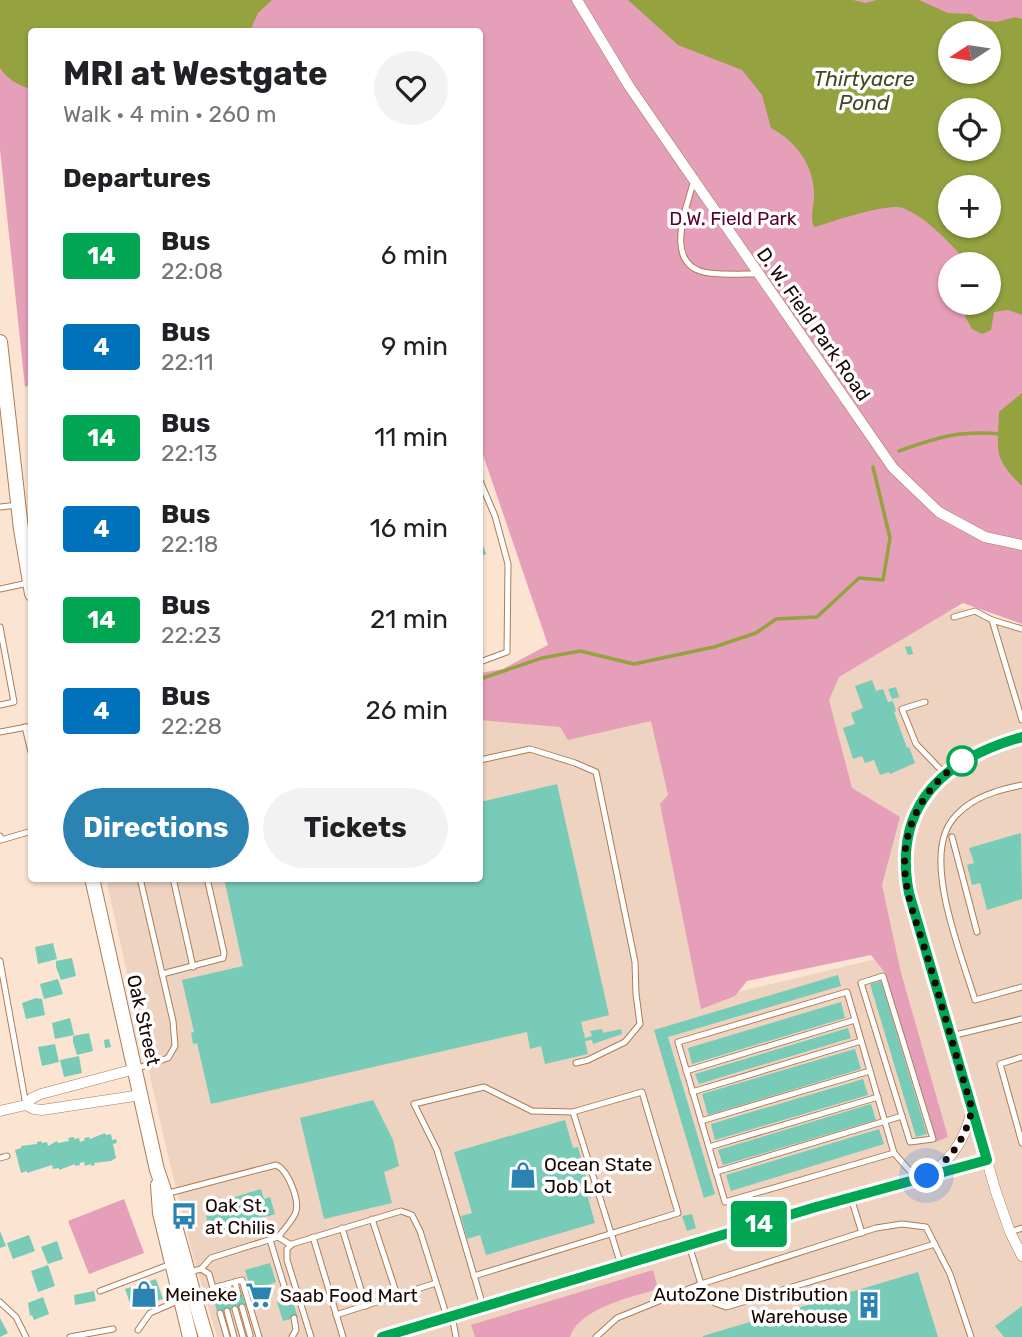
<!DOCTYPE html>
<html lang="en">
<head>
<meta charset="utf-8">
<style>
	body { margin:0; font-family:Rubik,sans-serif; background:#f2f2f2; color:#202124; height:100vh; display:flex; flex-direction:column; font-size:26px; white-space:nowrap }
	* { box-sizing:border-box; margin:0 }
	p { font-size:23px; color:#757577 }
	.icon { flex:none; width:38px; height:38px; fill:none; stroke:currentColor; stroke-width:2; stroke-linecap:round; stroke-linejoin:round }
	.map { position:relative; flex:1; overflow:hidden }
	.panel { position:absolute; left:28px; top:28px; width:455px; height:854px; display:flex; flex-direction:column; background:#fff; border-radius:7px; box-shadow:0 2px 5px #0004 }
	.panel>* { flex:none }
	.badge { padding:0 14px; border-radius:5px; font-size:24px; line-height:46px }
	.needle { width:46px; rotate:258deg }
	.controls { position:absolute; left:938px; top:21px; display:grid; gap:14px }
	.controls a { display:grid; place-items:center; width:63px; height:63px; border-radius:50%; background:#fff; box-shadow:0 2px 5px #0004; font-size:35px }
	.you { position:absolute; width:35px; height:35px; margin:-18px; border:5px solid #fff; border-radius:50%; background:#1a73e8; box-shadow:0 0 0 10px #1a73e833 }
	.map>.badge { position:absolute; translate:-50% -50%; box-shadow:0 0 0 4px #fff }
	h2 { padding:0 35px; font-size:26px; line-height:63px }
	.round { display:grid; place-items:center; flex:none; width:74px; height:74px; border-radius:37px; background:#f2f2f2 }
	.headline { display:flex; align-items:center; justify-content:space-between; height:119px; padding:0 35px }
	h1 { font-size:33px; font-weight:700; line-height:52px }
	.cta { display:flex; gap:14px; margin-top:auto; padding:14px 35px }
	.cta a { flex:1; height:80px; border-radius:42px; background:#2b83b1; color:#fff; font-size:28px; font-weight:700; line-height:80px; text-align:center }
	.cta a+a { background:#f2f2f2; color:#202124 }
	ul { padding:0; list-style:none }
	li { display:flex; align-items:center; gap:21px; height:91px; padding:0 35px }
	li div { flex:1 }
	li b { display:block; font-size:26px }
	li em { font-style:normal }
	li .badge { min-width:77px; font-weight:700; text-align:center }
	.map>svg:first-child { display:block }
</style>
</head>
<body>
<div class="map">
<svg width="1022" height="1337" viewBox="0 0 1022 1337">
	<rect width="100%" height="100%" fill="#fce4d3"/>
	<path fill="#edd3c0" d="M961,608L1022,630V1337H217L192,1252L165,1143L106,879L480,878V714L652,715L708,999L889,956L811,651Z"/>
	<g fill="#e69fb8" fill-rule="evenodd">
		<path d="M0,0H1022V624L963,603L839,677L829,700L852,788L900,817L882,885L901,973L948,1137L935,1142L886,974L871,955L747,981L735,996L701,1009L660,804L668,795L651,721L568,740L560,727L480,720V673L503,669L548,645L480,446V32H32V384L25,387L0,149ZM950,33H989V72H950ZM950,110H989V149H950ZM950,187H989V226H950ZM950,264H989V303H950Z"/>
		<path d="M124,1199L144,1253L89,1274L68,1221Z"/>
		<path d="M653,1270L658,1289C632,1297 579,1308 570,1337H475L471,1325Z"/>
	</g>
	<g fill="#94a240" fill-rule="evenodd">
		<path d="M0,0H272L258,13L250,31L32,32L31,89C18,85 8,80 0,68Z"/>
		<path d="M628,0H853L865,3L877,0H919L948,13L971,14L980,20L997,22L1015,17L1022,19V315L1008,310L994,312L991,330L982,334L972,329L965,316L974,303H989V264H970C950,245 930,219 903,208C889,202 831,222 814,227C810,216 813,211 814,200C816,169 798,142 771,128L762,95L742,70L678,45ZM950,33H989V72H950ZM950,110H989V149H950ZM989,187V226H950V187Z"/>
		<path d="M1022,393V486C992,457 998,451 999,412Z"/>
	</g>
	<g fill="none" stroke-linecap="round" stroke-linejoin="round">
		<g stroke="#94a240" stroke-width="3.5">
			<path d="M899,451C938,437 960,430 1002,434"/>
			<path d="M480,679L542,658L580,651L634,664L714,647L756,633L776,619L817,617L859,578L883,580L890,538L873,467"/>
		</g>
	</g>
	<g fill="#78cbb7">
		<path d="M480,537L486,554L480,557Z"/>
		<path d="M911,646L913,654L908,655L905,647Z"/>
		<path d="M872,680L876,691L883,689L888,702L893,701L896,711L894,712L907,748L909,747L915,763L890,774L889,772L880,775L874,760L865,763L862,756L853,759L843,728L855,724L851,713L863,708L855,686Z"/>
		<path d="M896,687L899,697L892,699L888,689Z"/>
		<path d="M557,784L609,1015L581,1022L585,1038L592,1036L590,1031L602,1029L603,1033L621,1029L622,1034L593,1044L592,1040L585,1041L588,1054L545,1064L541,1046L530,1049L527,1032L211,1104L197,1043L193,1044L191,1033L194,1032L182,980L243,966L224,878H480V802Z"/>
		<path d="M1021,833L1022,899L987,910L980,883L972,885L967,865L974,863L969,848Z"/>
		<path d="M53,943L57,959L38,964L35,947Z"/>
		<path d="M72,958L76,976L61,980L56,967V961Z"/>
		<path d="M838,975L841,986L668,1037L715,1194L704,1198L654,1030Z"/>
		<path d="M58,979L63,994L44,999L40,984Z"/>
		<path d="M881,981L927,1134L916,1137L870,984Z"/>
		<path d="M36,998L42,999L45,1015L26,1019L22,1003Z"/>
		<path d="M841,1002L845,1018L692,1064L688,1048Z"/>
		<path d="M70,1018L74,1035L55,1039L52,1023Z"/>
		<path d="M848,1028L851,1038L699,1084L695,1074Z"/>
		<path d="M89,1033L93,1051L77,1055L73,1042V1036Z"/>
		<path d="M109,1039L111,1047L105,1048L104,1040Z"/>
		<path d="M55,1044L59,1062L42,1066L38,1047Z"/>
		<path d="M855,1049L861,1069L708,1115L702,1094Z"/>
		<path d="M79,1056L82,1073L64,1077L60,1060Z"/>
		<path d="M863,1079L868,1095L715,1140L711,1124Z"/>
		<path d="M373,1100L393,1140L399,1166L384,1172L392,1203L324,1219L300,1118Z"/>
		<path d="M871,1104L876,1120L723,1165L718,1150Z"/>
		<path d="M565,1120L573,1148L578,1147L592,1197L588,1198L595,1223L486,1255L480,1235L467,1239L461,1216L472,1213L454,1152Z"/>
		<path d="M879,1129L884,1144L731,1191L726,1175Z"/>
		<path d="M105,1133L106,1135L111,1134L112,1140L116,1139L117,1143L113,1144L116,1158L111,1161L94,1163L95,1165L91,1166V1164L85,1166L84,1162L80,1163V1165L75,1166V1164L59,1170V1168L53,1169L52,1165L27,1173V1171L21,1173L15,1150L21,1148V1146L37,1144V1142L41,1141L42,1143L47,1142L48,1146L57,1141L58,1143L69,1141L68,1138L74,1137V1139L79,1138L80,1142L85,1140L84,1138L89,1137L90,1139Z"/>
		<path d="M261,1189L264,1199L270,1197L275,1214L215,1232L212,1222L208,1223L206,1216L210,1215L208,1205Z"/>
		<path d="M692,1214L696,1228L687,1231L682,1216Z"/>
		<path d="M0,1231L6,1246L0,1248Z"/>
		<path d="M29,1235L35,1251L13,1259L7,1243Z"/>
		<path d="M57,1241L63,1259L48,1264L41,1247Z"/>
		<path d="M270,1263L276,1282L268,1285L272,1299L255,1304L245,1270Z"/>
		<path d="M48,1265L55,1286L38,1292L31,1271Z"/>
		<path d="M918,1272L938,1337H703V1336Z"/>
		<path d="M156,1279L163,1299L132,1309L125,1289Z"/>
		<path d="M288,1288L298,1317L283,1321L277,1302L283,1300L280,1290Z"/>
		<path d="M94,1291L96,1301L75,1305L74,1295Z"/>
		<path d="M242,1293L246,1306L218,1314L214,1301Z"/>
		<path d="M43,1297L49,1314L34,1320L32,1315L30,1316L28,1303Z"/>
		<path d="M1022,1306V1337H1004L995,1326Z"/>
		<path d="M0,1318L8,1333L0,1337Z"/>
	</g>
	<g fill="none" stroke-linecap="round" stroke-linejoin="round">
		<defs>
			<g id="service">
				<path d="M694,180C687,207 661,267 709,273C726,275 743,274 759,274"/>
				<path d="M480,481L495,516L508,564L507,652L480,662"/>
				<path d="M0,507L18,505"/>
				<path d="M0,589L28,583"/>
				<path d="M954,617L975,611L992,620"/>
				<path d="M0,627L14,702L0,705"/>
				<path d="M1022,629L992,620L1022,720"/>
				<path d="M925,702L902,709L916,744L945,774"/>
				<path d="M25,727L32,756"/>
				<path d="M0,732L32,726"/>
				<path d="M480,760L530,749L575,763L596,772L635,962L636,994L640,1024L625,1042L588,1060L576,1063"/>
				<path d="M1022,785C1005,789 986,793 971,803C961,809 950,820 946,831C928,873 962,957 975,1000L1022,987"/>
				<path d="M0,836L1,840L32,831"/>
				<path d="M952,837L977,932"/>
				<path d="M173,878L193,967"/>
				<path d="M0,961L26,1105"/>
				<path d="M162,974L223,958L224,953L207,878"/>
				<path d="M883,976L933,1139L910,1142L861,983Z"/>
				<path d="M951,1036L1022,1019"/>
				<path d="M1022,1057L1000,1064L1022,1143"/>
				<path d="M135,1069L168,1058L175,1046L173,1021L140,878"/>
				<path d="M686,1071L855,1020"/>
				<path d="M692,1092L861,1041"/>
				<path d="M701,1121L870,1071"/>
				<path d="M709,1147L878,1097"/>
				<path d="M894,1153L847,992L678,1042L725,1202L894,1153L917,1179"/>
				<path d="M0,1158L7,1156"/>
				<path d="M716,1172L902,1116"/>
				<path d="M165,1194L276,1165C288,1170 301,1202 295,1214C291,1222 284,1230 278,1237"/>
				<path d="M851,1198L862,1233"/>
				<path d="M372,1219L397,1295"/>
				<path d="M342,1228L366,1306"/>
				<path d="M1010,1232L1022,1228"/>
				<path d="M313,1237L343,1337"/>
				<path d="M270,1240L285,1289"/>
				<path d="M935,1244L726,1307L715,1303L701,1284L876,1228L902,1224L926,1227L950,1274L971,1337"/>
				<path d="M201,1269L209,1274L213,1288L242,1280L259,1337"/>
				<path d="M189,1272L201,1269L211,1258L278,1237L291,1245"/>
				<path d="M474,1276L678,1213L642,1092L573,1112"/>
				<path d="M235,1282L238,1294"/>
				<path d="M228,1284L231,1296"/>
				<path d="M220,1286L223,1298"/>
				<path d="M213,1288L217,1300"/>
				<path d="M100,1291L171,1264"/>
				<path d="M0,1302L16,1317L26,1337"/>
				<path d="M483,1306L437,1150L414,1104L484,1087L532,1111L573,1112L621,1265"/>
				<path d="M242,1307L250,1335"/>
				<path d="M235,1309L243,1337"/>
				<path d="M227,1311L234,1337"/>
				<path d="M220,1313L227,1337"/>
				<path d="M336,1315L436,1283"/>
				<path d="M452,1316L456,1337"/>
				<path d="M138,1330L150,1313L180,1300"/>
				<path d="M70,1337L113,1329"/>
				<path d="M292,1337L296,1330L294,1318"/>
				<path d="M311,1337L287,1260V1249L292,1244L401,1211L412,1215L420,1231L447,1317"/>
				<path d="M596,1337L617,1318L701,1284L689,1245"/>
			</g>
			<g id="minor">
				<path d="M577,0L629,86L893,468L939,512L985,537L1022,545"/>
				<path d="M1022,737C944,759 892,805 909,893L996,1192L1010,1232L1022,1256"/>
				<path d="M26,1105L34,1109L42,1110L141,1095"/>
				<path d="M0,1111L26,1105L32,1098L41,1094L135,1069"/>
				<path d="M933,1172C952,1158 966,1137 971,1113"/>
				<path d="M382,1337L803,1211L987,1160"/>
			</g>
			<g id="secondary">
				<path d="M0,342L21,529L32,594"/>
				<path d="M92,878L157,1170C177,1224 189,1282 206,1337"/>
				<path d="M158,1185L160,1213L190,1337"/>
			</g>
		</defs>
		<use href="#service" stroke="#b17b53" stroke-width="7"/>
		<use href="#minor" stroke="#b17b53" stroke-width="11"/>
		<use href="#secondary" stroke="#b17b53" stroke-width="16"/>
		<use href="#service" stroke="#fff" stroke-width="5"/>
		<use href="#minor" stroke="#fff" stroke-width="10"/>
		<use href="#secondary" stroke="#fff" stroke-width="14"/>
	</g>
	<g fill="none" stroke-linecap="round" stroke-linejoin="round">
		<defs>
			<path id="line" d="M382,1337L816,1207L987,1160L909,893C892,805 944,759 1022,737"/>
		</defs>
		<use href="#line" stroke="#fff" stroke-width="16"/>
		<use href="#line" stroke="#00a651" stroke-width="10"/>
		<path stroke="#1a0700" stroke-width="7" stroke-dasharray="0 12.6" d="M927,1176C951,1159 966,1138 972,1109C957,1059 943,1009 928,959C918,926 902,889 905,854C908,816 930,782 962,761"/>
	</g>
	<defs>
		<symbol id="shop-bare" viewBox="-9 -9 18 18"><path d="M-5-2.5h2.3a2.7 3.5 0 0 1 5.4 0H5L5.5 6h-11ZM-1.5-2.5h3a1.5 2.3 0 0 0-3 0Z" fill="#2b83b1" stroke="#fff" stroke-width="2.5" paint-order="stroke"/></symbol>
		<symbol id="bus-bare" viewBox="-9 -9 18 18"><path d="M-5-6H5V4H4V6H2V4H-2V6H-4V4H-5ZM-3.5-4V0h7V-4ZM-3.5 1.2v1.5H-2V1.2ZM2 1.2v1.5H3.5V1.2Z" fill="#2b83b1" stroke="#fff" stroke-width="2.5" paint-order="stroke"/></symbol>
		<symbol id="supermarket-bare" viewBox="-9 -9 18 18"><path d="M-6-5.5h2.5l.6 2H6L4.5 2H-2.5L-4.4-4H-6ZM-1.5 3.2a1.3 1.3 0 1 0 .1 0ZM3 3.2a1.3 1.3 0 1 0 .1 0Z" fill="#2b83b1" stroke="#fff" stroke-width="2.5" paint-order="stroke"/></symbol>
		<symbol id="building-bare" viewBox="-9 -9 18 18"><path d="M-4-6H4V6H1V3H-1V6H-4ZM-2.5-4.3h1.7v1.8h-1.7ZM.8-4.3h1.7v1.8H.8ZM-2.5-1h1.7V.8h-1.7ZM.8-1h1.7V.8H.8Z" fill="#2b83b1" stroke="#fff" stroke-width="2.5" paint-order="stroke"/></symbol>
	</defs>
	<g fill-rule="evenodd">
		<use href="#shop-bare" x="504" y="1156" width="38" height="38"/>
		<use href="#bus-bare" x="165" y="1197" width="38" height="38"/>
		<use href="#shop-bare" x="125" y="1275" width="38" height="38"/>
		<use href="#supermarket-bare" x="240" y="1276" width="38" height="38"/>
		<use href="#building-bare" x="850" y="1286" width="38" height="38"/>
	</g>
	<circle fill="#fff" stroke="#00a651" stroke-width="3.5" cx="962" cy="761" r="14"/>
	<g text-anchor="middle" stroke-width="7" stroke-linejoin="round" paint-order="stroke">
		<g font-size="19" fill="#58002f" stroke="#fff">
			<text x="733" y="225">D.W. Field Park</text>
		</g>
		<g font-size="19" fill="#1a0700" stroke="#fff">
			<text transform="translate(814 324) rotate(55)" y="7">D. W. Field Park Road</text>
			<text transform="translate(144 1020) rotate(77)" y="7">Oak Street</text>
		</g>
		<g font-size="19" fill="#1a0700" stroke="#fff" text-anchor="start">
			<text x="544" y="1171">Ocean State<tspan x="544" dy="22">Job Lot</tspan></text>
			<text x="205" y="1212">Oak St.<tspan x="205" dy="22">at Chilis</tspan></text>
			<text x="165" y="1301">Meineke</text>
			<text x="848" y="1301" text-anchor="end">AutoZone Distribution<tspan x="848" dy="22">Warehouse</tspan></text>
			<text x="280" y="1302">Saab Food Mart</text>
		</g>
		<g font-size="21" font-style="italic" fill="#42481f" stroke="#fff">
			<text x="864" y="86">Thirtyacre<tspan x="864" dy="24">Pond</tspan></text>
		</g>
	</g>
</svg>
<div class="controls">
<a><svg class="needle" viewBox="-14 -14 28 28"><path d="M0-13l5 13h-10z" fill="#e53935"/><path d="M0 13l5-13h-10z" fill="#757577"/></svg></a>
<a><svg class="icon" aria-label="locate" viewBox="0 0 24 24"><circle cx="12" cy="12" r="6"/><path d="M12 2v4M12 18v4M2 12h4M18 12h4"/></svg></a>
<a>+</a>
<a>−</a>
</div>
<div class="you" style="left:927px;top:1176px"></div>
<b class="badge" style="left:759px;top:1224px;background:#00a651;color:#fff">14</b>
<section class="panel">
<div class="headline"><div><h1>MRI at Westgate</h1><p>Walk · 4 min · 260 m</p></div><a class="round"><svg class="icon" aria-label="heart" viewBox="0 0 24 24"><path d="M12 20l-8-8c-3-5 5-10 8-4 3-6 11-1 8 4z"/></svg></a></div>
<h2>Departures</h2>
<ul>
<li><span class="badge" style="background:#00a651;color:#fff">14</span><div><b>Bus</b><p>22:08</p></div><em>6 min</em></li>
<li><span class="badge" style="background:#0072bc;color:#fff">4</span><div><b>Bus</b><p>22:11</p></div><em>9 min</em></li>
<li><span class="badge" style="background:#00a651;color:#fff">14</span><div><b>Bus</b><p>22:13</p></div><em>11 min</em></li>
<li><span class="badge" style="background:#0072bc;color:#fff">4</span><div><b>Bus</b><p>22:18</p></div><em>16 min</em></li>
<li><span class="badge" style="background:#00a651;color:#fff">14</span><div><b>Bus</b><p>22:23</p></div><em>21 min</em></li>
<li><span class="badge" style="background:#0072bc;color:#fff">4</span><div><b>Bus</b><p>22:28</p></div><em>26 min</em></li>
</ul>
<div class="cta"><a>Directions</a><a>Tickets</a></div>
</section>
</div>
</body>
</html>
